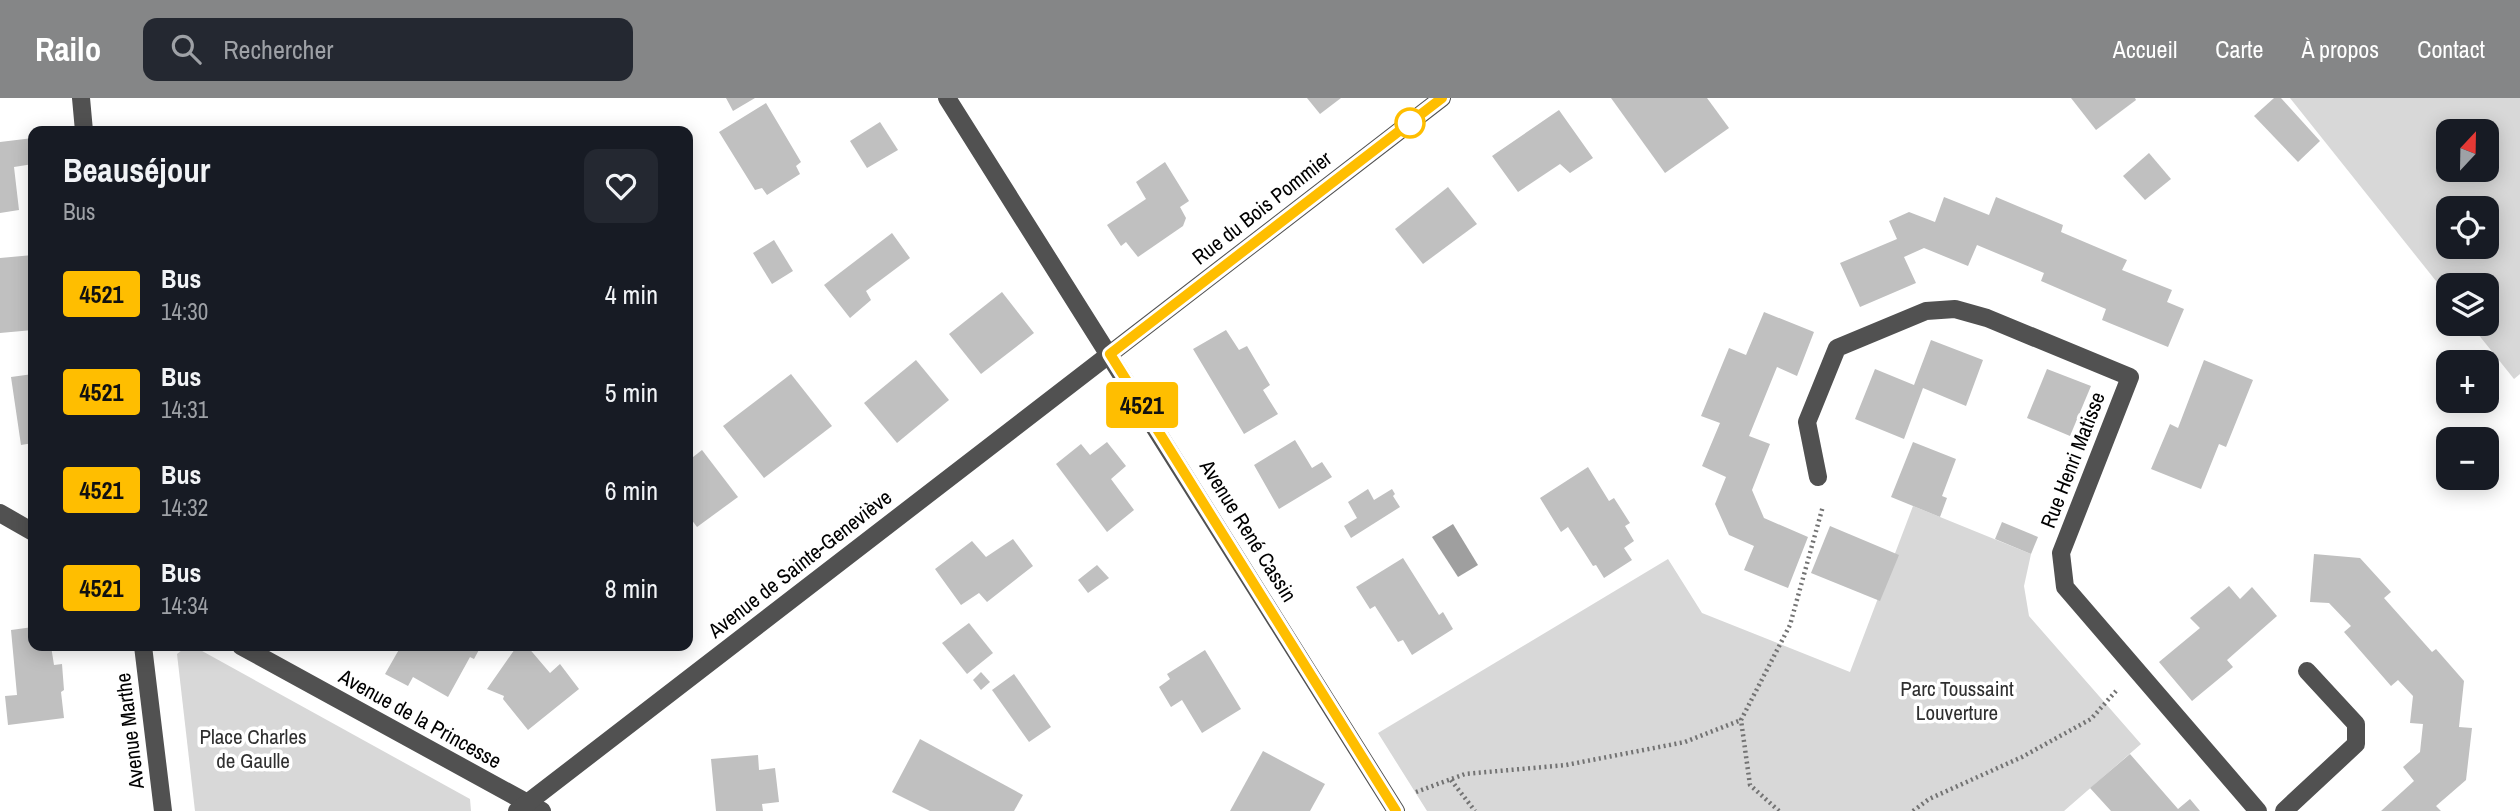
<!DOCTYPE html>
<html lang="fr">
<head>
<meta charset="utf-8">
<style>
	body { margin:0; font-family:"Archivo Narrow",sans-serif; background:#242831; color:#f1f3f6; height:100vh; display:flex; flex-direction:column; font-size:26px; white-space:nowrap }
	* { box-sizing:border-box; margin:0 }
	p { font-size:23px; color:#9ea1a6 }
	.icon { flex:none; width:38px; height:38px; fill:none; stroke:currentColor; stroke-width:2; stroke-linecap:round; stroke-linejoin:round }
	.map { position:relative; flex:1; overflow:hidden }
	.sheet { position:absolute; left:28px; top:28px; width:665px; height:525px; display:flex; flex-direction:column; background:#171b24; border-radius:14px; box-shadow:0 4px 18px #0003 }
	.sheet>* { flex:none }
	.badge { padding:0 14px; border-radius:5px; font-size:24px; line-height:46px }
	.needle { width:46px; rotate:22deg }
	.buttons { position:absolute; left:2436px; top:21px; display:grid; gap:14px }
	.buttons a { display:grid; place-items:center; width:63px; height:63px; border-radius:14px; background:#171b24; box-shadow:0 4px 18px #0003; font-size:35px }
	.map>.badge { position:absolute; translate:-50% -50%; box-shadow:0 0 0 4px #fff }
	.round { display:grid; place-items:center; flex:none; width:74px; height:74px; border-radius:14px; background:#242831 }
	.headline { display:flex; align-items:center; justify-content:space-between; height:119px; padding:0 35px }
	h1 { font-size:33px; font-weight:700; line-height:52px }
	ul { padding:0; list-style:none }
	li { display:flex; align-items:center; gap:21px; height:98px; padding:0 35px }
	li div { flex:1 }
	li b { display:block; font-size:26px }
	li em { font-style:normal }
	li .badge { min-width:77px; font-weight:700; text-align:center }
	header { display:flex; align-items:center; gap:42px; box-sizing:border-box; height:98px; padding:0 35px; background:#858687; color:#fff }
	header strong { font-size:33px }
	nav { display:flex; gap:38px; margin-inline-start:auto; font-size:24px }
	.search { width:490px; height:63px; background:#242831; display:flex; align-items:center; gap:18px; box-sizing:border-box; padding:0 24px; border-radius:14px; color:#9ea1a6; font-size:26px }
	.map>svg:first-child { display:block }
</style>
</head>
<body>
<header>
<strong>Railo</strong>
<div class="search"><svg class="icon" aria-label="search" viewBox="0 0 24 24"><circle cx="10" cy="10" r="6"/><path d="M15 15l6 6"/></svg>Rechercher</div>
<nav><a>Accueil</a><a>Carte</a><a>À propos</a><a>Contact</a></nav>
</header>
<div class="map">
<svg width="2520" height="713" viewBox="0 0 2520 713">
	<rect width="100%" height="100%" fill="#fff"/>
	<g fill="#d8d8d8" fill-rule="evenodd">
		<path d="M2290,0H2520V276L2514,281L2470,226H2487V187H2448V198ZM2448,33H2487V72H2448ZM2448,110H2487V149H2448Z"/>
		<path d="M1913,408L2031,456L2024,488L2029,518L2141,646L2064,713H1427L1378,635L1668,461L1702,515L1850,574Z"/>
		<path d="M187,548H193L470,701L471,713H195L177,556Z"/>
	</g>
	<path fill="#9f9f9f" d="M1453,426L1478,467L1458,479L1432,439Z"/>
	<g fill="#c0c0c0">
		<path d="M726,0H755L733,13Z"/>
		<path d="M1307,0H1341L1320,16Z"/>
		<path d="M1611,0H1707L1729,30L1665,75Z"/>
		<path d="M2071,0H2135L2136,2L2096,32Z"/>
		<path d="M2274,0H2281L2320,43L2298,64L2254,18Z"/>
		<path d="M766,5L801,64L796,68L800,76L767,97L762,90L755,92L719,34Z"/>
		<path d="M1559,12L1593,60L1570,75L1560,66L1518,94L1492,58Z"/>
		<path d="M880,24L898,52L867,70L850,43Z"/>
		<path d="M33,40V66L14,69L19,112L0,115V44Z"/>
		<path d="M2149,55L2171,81L2145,102L2123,78Z"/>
		<path d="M1165,64L1189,103L1180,109L1186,120L1183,128L1138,159L1126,144L1121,148L1107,127L1146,101L1136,84Z"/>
		<path d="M1448,89L1477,126L1423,166L1395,131Z"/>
		<path d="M1944,99L1989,117L1996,99L2063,127L2061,134L2127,162L2122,172L2172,192L2167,204L2184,211L2168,249L2102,222L2106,211L2041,183L2044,175L1977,147L1968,168L1924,150L1904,159L1916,185L1860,209L1840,165L1897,141L1889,123L1909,114L1935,124Z"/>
		<path d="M892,135L910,160L866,193L871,202L850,220L824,187Z"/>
		<path d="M774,142L793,173L772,186L753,155Z"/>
		<path d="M33,157V232L0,235V160Z"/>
		<path d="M1002,194L1034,235L981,276L949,236Z"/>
		<path d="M1764,214L1814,234L1797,278L1777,269L1749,338L1770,346L1752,392L1764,420L1808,439L1788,490L1744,472L1754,448L1729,437L1715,406L1726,379L1702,368L1720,325L1701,318L1729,250L1746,257Z"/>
		<path d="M1226,232L1239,252L1247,248L1270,287L1263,292L1278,316L1244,336L1193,251Z"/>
		<path d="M1931,242L1983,262L1966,308L1923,290L1904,341L1855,321L1875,271L1914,287Z"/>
		<path d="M916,262L949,302L897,345L864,305Z"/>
		<path d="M2204,262L2253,282L2226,349L2219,346L2201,391L2151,371L2170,326L2178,330Z"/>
		<path d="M2047,271L2091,288L2070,338L2027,320Z"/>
		<path d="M33,276V345L21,347L11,279Z"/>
		<path d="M791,276L832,328L764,380L723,328Z"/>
		<path d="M1295,342L1312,370L1322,364L1332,379L1279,411L1254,367Z"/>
		<path d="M1107,344L1126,368L1111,381L1134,412L1107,434L1056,366L1081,346L1090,357Z"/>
		<path d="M1913,344L1956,361L1942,398L1947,400L1940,419L1891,399Z"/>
		<path d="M702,352L738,399L697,429L688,417V363Z"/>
		<path d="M1588,369L1609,403L1614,400L1630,425L1625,428L1634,443L1624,450L1632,462L1604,480L1596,467L1593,468L1568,429L1561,434L1540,400Z"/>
		<path d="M1368,391L1374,402L1392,391L1395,396L1393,398L1400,409L1351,440L1344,428L1357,420L1348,404Z"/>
		<path d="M2002,424L2038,439L2031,456L1995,441Z"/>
		<path d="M1830,428L1899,457L1880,503L1811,475Z"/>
		<path d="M1013,441L1033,468L987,504L979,495L961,507L935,471L972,443L986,459Z"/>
		<path d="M2314,456L2360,460L2391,494L2384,500L2432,554L2436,551L2464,583L2459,629L2472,630L2466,682L2436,708L2441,713H2381L2414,683L2403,669L2420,654L2423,626L2410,625L2413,598L2398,582L2391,588L2344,534L2351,528L2329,505L2310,504Z"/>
		<path d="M1403,460L1439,517L1443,514L1453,531L1412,557L1403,542L1398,544L1375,508L1370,511L1356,489Z"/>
		<path d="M1097,467L1109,480L1088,495L1078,482Z"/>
		<path d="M2229,488L2240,501L2252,489L2277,518L2227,562L2233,569L2192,603L2159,564L2200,530L2190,520Z"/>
		<path d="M969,525L993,555L967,576L942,545Z"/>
		<path d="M33,529V548H51L54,567L62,566L64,592L61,594L64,620L8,627L5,598L17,597L11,532Z"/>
		<path d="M401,548H481L474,561L470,559L448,599L413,579L408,588L385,576Z"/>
		<path d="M517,548H527L550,575L560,566L579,591L528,632L503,601L504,598L487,591Z"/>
		<path d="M1205,552L1241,611L1202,635L1182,602L1171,609L1159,589L1170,581L1167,576Z"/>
		<path d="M981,574L990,584L981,592L973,582Z"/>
		<path d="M1014,576L1051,629L1029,644L992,592Z"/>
		<path d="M920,641L1023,697L1014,713H930L892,694Z"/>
		<path d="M1263,653L1325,686L1310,713H1230Z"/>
		<path d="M2130,656L2178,711L2190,701L2200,713H2111L2090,690Z"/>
		<path d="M758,657L759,672L775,670L779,704L762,706L763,713H716L711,661Z"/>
	</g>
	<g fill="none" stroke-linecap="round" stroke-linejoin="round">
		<g stroke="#737373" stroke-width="4.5" stroke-dasharray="2 3.5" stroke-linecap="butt">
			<path d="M1451,682L1475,713"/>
			<path d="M1416,694L1465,676L1566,667L1685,644L1741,622"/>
			<path d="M1779,713L1750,687L1741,622L1790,527L1823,408"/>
			<path d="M1913,713L1929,701L2022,659L2091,621L2116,593"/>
		</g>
		<g stroke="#515151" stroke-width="18">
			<path d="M81,0L84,33"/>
			<path d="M947,0L1396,713"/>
			<path d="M1818,379L1807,324L1837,250L1926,213L1955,211L1987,220L2130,279L2061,455L2065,489L2258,713"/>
			<path d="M0,415L33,434"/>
			<path d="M143,548L163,713"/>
			<path d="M241,548L542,713"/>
			<path d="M517,713L1442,0"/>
			<path d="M2284,713L2356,646V626L2307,573"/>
		</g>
	</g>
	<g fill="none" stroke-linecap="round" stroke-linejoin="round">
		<defs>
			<path id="line" d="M1396,713L1110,256L1442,0"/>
		</defs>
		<use href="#line" stroke="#fff" stroke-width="16"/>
		<use href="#line" stroke="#ffbe00" stroke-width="10"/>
	</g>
	<circle fill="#fff" stroke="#ffbe00" stroke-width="3.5" cx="1410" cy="25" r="14"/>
	<g text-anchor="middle" stroke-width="7" stroke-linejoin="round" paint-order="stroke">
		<g font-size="21" fill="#000" stroke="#fff">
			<text transform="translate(1262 110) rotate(-38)" y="7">Rue du Bois Pommier</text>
			<text transform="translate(2073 362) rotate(-69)" y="7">Rue Henri Matisse</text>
			<text transform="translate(1248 433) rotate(58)" y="7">Avenue René Cassin</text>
			<text transform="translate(800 466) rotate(-38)" y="7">Avenue de Sainte-Geneviève</text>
			<text transform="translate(420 621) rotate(29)" y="7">Avenue de la Princesse</text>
			<text transform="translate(130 633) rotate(-97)" y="7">Avenue Marthe</text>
		</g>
		<g font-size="21" fill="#2f2f2f" stroke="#fff">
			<text x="1957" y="598">Parc Toussaint<tspan x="1957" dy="24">Louverture</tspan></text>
			<text x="253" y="646">Place Charles<tspan x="253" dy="24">de Gaulle</tspan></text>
		</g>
	</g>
</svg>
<div class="buttons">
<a><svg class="needle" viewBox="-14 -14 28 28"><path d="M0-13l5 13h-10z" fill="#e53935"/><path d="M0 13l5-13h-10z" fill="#9ea1a6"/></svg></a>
<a><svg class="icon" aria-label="locate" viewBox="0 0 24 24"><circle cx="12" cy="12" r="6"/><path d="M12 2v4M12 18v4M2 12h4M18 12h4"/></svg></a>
<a><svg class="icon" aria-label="layers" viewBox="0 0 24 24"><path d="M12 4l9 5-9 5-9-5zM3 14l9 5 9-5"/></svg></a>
<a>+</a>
<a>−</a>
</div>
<b class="badge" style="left:1142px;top:307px;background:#ffbe00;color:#111">4521</b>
<section class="sheet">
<div class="headline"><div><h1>Beauséjour</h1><p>Bus</p></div><a class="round"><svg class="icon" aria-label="heart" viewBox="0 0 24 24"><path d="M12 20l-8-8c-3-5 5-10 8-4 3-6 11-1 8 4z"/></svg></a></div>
<ul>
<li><span class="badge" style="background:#ffbe00;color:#111">4521</span><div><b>Bus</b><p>14:30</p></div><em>4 min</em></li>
<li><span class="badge" style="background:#ffbe00;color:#111">4521</span><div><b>Bus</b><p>14:31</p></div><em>5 min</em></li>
<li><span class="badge" style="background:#ffbe00;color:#111">4521</span><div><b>Bus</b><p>14:32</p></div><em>6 min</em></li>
<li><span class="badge" style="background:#ffbe00;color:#111">4521</span><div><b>Bus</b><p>14:34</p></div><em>8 min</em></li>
</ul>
</section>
</div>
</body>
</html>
